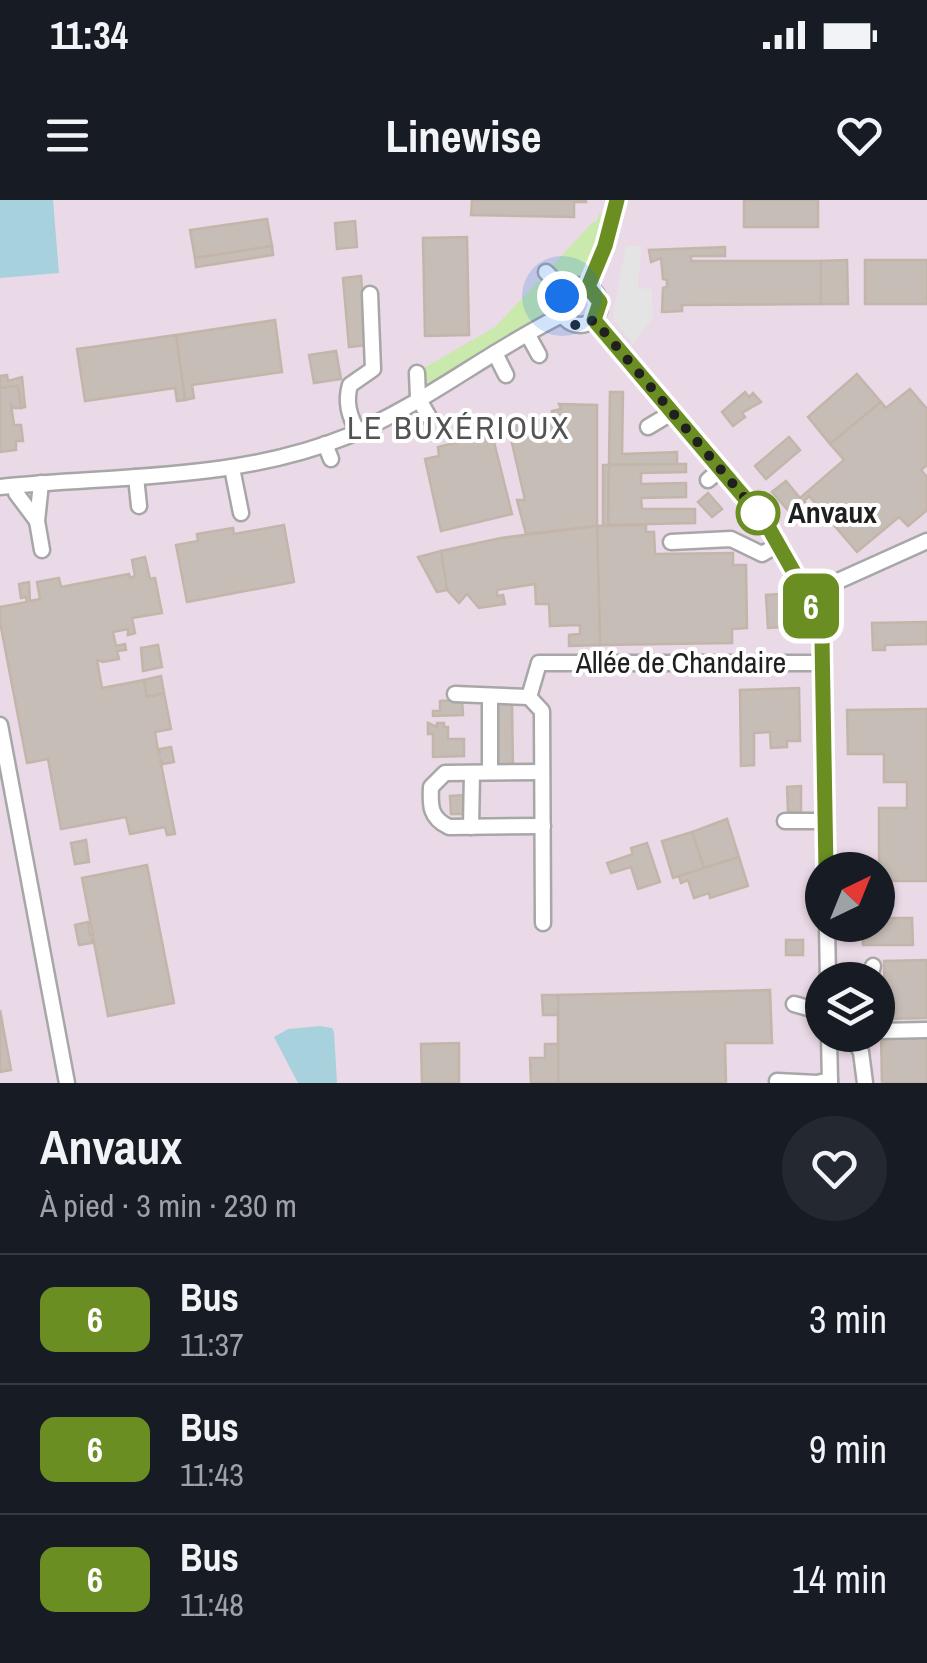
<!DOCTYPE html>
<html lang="fr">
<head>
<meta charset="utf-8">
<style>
	body { margin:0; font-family:"Archivo Narrow",sans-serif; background:#242831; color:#f1f3f6; height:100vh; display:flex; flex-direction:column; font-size:38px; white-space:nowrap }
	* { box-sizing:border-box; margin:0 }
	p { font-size:32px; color:#9ea1a6 }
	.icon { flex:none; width:55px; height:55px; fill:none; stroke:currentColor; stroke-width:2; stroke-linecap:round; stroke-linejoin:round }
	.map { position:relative; height:883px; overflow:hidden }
	.details { display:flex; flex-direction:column; background:#171b24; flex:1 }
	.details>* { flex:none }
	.badge { padding:0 20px; border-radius:15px; font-size:35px; line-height:65px }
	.needle { width:65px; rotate:43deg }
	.controls { position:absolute; left:805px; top:652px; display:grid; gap:20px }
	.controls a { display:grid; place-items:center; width:90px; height:90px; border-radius:50%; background:#171b24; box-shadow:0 2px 8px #0004; font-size:50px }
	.you { position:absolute; width:50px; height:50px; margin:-25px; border:8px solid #fff; border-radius:50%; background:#1a73e8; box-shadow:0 0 0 15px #1a73e833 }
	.map>.badge { position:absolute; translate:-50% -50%; box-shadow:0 0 0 5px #fff }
	.round { display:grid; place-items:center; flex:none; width:105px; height:105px; border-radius:52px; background:#242831 }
	.overview { display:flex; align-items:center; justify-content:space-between; height:170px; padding:0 40px }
	h1 { font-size:48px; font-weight:800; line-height:75px }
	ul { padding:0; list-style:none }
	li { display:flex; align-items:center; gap:30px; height:130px; padding:0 40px; border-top:2px solid #363941 }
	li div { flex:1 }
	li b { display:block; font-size:38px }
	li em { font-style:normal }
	li .badge { min-width:110px; font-weight:700; text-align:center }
	.status { display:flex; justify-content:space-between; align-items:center; height:70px; padding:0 50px; background:#171b24; direction:ltr }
	.status svg { height:28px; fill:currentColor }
	header { display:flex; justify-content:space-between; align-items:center; height:130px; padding:0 40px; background:#171b24; font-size:45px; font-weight:800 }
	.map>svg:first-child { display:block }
</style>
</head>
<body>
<div class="status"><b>11:34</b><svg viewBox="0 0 49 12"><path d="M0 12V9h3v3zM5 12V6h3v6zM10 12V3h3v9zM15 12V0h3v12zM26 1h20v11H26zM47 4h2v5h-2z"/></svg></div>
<header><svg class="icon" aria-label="menu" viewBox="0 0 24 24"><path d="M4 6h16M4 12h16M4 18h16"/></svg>Linewise<svg class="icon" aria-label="heart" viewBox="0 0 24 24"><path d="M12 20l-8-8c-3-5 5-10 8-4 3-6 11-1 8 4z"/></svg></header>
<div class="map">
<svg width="927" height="883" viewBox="0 0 927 883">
	<rect width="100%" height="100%" fill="#f1eee7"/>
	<path fill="#ead9e6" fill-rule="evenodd" d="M0,0H927V883H0ZM822,670H878V725H822ZM822,780H878V835H822Z"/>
	<g fill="#caeaad">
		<path d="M599,13L606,19C600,42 596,68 573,79H565L551,67L593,22L597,21Z"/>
		<path d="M541,78L552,91L554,99L540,120L536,118L529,128L433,184L425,180L424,168L495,127Z"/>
	</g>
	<path fill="#e4e4e4" d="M626,46H642L638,88L652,89L653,118L633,144L614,121L613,113Z"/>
	<g fill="#a8d1de">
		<path d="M0,0H53L59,73L0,78Z"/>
		<path d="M320,826L332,828L334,832L337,883H298L274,837L288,829Z"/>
	</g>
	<g fill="#c6beb6" stroke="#c3b5a9" stroke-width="2.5">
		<path d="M472,0H586V2H574V17L471,15Z"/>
		<rect x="744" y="0" width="74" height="27"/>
		<path d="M267,19L272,46L195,58L190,30Z"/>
		<path d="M355,21L357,47L337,49L335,23Z"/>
		<path d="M467,37L469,135L425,136L423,38Z"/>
		<path d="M272,46L273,55L196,67L195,58Z"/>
		<path d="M725,47V56H691V61H821V104L682,105V111L662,112L663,88L667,87V80L663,79L661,58L651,62L649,50Z"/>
		<path d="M847,60L848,104H821V61Z"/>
		<rect x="865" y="60" width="62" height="44"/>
		<path d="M361,76L367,145L349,147L343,78Z"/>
		<path d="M275,120L282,172L192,185L194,198L185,200L176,135Z"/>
		<path d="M176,135L185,200L177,201L175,188L85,201L77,149Z"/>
		<path d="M336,151L341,179L314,183L309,155Z"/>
		<path d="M857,174L881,202L830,244L808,217Z"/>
		<path d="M7,175L8,181L22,177L25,207L21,208L18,186L0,188V176Z"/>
		<path d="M18,186L21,208H14L11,205L14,225H21L23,241H16V250L0,252V188Z"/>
		<path d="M910,189L927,209V265L921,270L927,277V310L908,326L899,317L857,352L809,296L804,301L807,305L793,316L772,292L786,281L800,298L844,260L830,244L881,202L886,208Z"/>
		<path d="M610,192H623L622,254L677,252V264L609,265Z"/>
		<path d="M745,192L749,197L753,193L761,202L742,213L745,217L733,226L722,212Z"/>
		<path d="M559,204L597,205V326L526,334L517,300H525L507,221L552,220V211L561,209Z"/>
		<path d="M492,234L512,314L441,331L425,259L439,256L438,247Z"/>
		<path d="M789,237L800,250L766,279L755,266Z"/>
		<path d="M677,264H686V272L641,273V284L686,283V297L641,298L642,309H695V323L608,325L609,265Z"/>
		<path d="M603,265H609L608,325L603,326Z"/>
		<path d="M708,293L722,309L712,317L698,302Z"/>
		<path d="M284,325L294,382L187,402L176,345L198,341L197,334L233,328L234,334Z"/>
		<path d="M646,325V332H654L655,354L733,353V365H746L747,428L732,429V443L600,445L597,326Z"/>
		<path d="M597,326L600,445L569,446V435L580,434V425L550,426L549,404H536L535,384L497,390V396L503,395L505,404L479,408L467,394L459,403L447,390L441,351L501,338Z"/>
		<path d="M441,351L447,390L437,392L418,357Z"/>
		<path d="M145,357L150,379L155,378L162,413L132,418L135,433L128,435V429L113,432L116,446L125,444L126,450L117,451L119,459L103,462L97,460L102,488L144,480L147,497L164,493L171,529L155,532L159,556L160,549L171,547L174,562L163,564L160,559L175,634L167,635L165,627L130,634L126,617L61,629L48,559L27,563L0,422V407L27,402L26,397L21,398L19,384L29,382L30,401L40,399L37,382L59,378L61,387L129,374L130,378L135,376L132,360Z"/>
		<path d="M780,394L781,427L768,428L766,395Z"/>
		<path d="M927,422V444L885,445V450H873L872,423Z"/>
		<path d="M158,445L162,467L143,471L141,448Z"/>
		<path d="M161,476L164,493L147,497L144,480Z"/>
		<path d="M799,488L800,541H787V547L771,548L770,532L754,533V565L741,566L740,490Z"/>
		<path d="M462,500L463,515L433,516V511H440V501Z"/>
		<path d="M493,504H512L513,572H494Z"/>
		<path d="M927,509V681H879V608H907V582H884V554H848L847,510Z"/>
		<path d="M428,523L437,527V523H444V527H448V539H464V556L433,557V534H428Z"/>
		<path d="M801,586V612H788L787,587Z"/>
		<path d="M465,595V614H451L450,596Z"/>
		<path d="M727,619L739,657L704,668L692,632Z"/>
		<path d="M692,632L704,668L673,678L662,641Z"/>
		<path d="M86,640L89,662L75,664L71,643Z"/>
		<path d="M647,643L660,682L638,689L631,667L611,673L607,663L633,654L631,648Z"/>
		<path d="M739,657L748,686L710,698L709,693L694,698L688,680L681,683L679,676Z"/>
		<path d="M147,665L174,803L108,816L93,737L92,743L79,745L75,725L88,722L90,735H93L82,678Z"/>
		<path d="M878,718H912L913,745H863L862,725H878Z"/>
		<rect x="786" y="740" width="17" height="15"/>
		<path d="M927,760V818L885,819L884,761Z"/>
		<path d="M770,790L772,843H725L726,883H558V795Z"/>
		<path d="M542,795H558V815H543Z"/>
		<path d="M0,810L11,870L0,872Z"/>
		<path d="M881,836H927V883H882Z"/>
		<path d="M459,843V883H422L421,844Z"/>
		<path d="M545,844H558V883H531L530,858H545Z"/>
	</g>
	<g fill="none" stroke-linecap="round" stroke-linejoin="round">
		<defs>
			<g id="minor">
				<path d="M546,72L565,91"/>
				<circle cx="580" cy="105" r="20"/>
				<path d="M588,87L605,46L617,0"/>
				<path d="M595,120L766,323L809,399L821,440L826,670"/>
				<path d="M528,135L539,155"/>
				<path d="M495,153L506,175"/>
				<path d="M417,173L418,198L429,217"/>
				<path d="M648,227L673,212"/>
				<path d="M358,232C349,216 345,202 350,185L373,169L370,94"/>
				<path d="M325,244L331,259"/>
				<path d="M232,268L241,313"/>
				<path d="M136,277L139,306"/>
				<path d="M708,280L721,269"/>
				<path d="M41,283L37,321L42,350"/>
				<path d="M0,287C117,275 237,281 348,236C423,205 489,151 562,115"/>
				<path d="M16,293L37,321"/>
				<path d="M671,342L731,339L762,354L779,344"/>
				<path d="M807,395L927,341"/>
				<path d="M455,494L529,497"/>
				<path d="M490,496V572"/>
				<path d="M0,525L67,883"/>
				<path d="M542,572L445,573L431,587C430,606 430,618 449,627L543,626"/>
				<path d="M785,621H826"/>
				<path d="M471,627L472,573"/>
				<path d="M543,723L542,511L529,497L539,463H823"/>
				<path d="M827,725L828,780"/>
				<path d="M869,780L873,766"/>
				<path d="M794,804L822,812"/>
				<path d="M878,831L927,830"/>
				<path d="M829,835L830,883"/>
				<path d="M829,836L852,837L861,852L865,883"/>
				<path d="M777,881L817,883L830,880"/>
			</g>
		</defs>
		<use href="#minor" stroke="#a7a7a7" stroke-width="19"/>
		<use href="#minor" stroke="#fff" stroke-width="14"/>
	</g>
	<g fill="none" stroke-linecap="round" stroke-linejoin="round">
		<defs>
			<path id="line" d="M617,0L605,46L588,87L600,102L594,120L766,323L809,399L822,440L826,670"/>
		</defs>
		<use href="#line" stroke="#fff" stroke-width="22"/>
		<use href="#line" stroke="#6b8e23" stroke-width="15"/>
		<path stroke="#202020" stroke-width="10" stroke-dasharray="0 18" d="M562,96C557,111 563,121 578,126L594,120L766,323L758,313"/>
	</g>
	<circle fill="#fff" stroke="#6b8e23" stroke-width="5" cx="758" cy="313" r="20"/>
	<g text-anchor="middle" stroke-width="8" stroke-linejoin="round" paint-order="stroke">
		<g font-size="30" font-weight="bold" fill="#202020" stroke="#fff" text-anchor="start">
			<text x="788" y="323">Anvaux</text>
		</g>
		<g font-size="30" fill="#202020" stroke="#fff">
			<text x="681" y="473">Allée de Chandaire</text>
		</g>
		<g font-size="32" letter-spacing="2.5" fill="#535353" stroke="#fff">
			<text x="459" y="239">LE BUXÉRIOUX</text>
		</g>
	</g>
</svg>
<div class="controls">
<a><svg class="needle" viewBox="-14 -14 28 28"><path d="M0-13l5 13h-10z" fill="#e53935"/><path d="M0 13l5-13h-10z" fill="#9ea1a6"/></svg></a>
<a><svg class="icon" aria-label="layers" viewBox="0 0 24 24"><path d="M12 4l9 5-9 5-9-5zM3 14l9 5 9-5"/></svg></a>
</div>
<div class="you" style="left:562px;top:96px"></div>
<b class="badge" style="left:811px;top:406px;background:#6b8e23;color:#fff">6</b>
</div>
<section class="details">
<div class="overview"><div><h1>Anvaux</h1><p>À pied · 3 min · 230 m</p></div><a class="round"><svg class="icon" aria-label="heart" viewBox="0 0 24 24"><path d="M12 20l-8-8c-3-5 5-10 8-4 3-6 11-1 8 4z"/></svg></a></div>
<ul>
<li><span class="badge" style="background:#6b8e23;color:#fff">6</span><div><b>Bus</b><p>11:37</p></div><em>3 min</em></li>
<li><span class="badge" style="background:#6b8e23;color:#fff">6</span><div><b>Bus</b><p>11:43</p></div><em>9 min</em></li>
<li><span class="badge" style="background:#6b8e23;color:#fff">6</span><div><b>Bus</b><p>11:48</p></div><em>14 min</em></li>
</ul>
</section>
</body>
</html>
